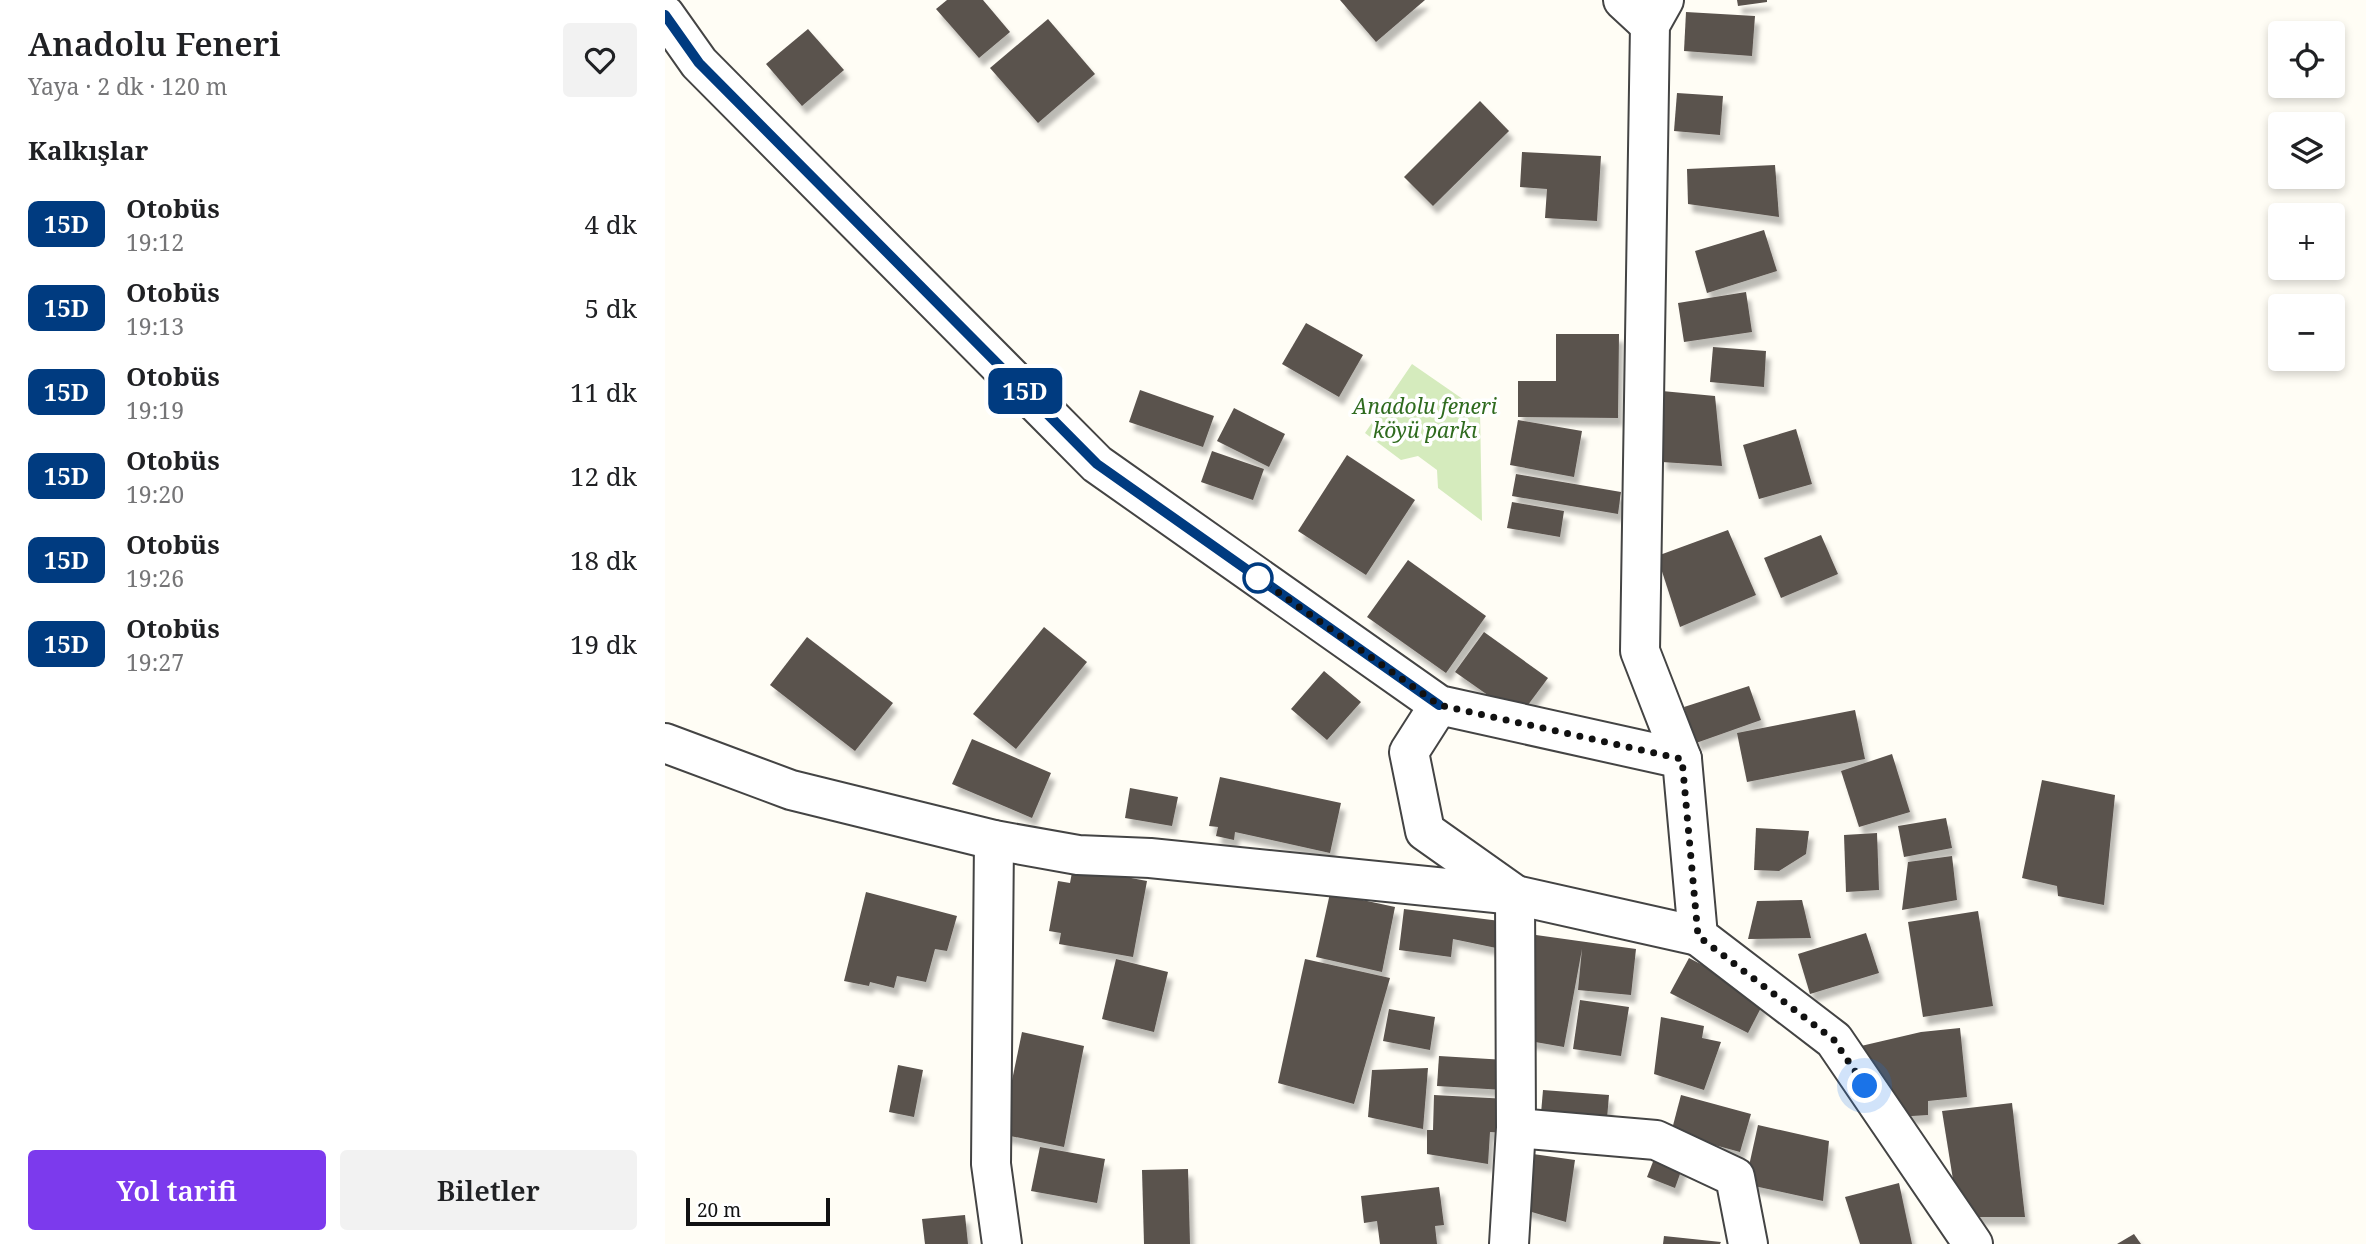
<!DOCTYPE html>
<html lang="tr">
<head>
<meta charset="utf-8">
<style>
	body { margin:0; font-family:"Noto Serif",serif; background:#f2f2f2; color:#202124; height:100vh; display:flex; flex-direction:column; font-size:26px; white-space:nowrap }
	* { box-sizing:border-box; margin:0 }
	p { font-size:23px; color:#757577 }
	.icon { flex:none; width:38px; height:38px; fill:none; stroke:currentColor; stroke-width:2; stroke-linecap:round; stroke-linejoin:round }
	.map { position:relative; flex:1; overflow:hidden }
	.drawer { display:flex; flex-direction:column; background:#fff; width:665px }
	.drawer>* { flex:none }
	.badge { padding:0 14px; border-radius:10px; font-size:24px; line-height:46px }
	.tools { position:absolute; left:1603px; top:21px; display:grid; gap:14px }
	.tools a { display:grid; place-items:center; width:77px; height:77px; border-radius:7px; background:#fff; box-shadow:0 4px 10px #0003; font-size:35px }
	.scale { position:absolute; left:21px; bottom:18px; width:144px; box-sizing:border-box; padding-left:7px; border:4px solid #111; border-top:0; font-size:19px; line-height:24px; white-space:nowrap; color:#111; -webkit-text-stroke:5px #fff; paint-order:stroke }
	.you { position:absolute; width:35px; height:35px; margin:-18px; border:5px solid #fff; border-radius:50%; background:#1a73e8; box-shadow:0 0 0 10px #1a73e833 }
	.map>.badge { position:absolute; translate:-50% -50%; box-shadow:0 0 0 4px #fff }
	h2 { padding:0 28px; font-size:26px; line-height:63px }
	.round { display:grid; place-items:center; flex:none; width:74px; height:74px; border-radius:7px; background:#f2f2f2 }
	.summary { display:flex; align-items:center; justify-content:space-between; height:119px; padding:0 28px }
	h1 { font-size:33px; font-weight:600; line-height:52px }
	.primary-button { display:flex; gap:14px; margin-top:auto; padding:14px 28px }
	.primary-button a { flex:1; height:80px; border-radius:7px; background:#7c3aed; color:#fff; font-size:28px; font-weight:600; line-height:80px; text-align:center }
	.primary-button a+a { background:#f2f2f2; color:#202124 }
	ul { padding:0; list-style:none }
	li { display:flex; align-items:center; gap:21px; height:84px; padding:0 28px }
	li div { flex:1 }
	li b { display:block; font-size:26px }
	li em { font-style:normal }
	li .badge { min-width:77px; font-weight:700; text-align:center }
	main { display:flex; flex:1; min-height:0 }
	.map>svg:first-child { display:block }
</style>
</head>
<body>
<main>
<section class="drawer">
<div class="summary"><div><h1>Anadolu Feneri</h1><p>Yaya · 2 dk · 120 m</p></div><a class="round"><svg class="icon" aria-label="heart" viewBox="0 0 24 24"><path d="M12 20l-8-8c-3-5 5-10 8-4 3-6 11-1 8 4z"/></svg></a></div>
<h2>Kalkışlar</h2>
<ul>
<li><span class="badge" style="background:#003b80;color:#fff">15D</span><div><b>Otobüs</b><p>19:12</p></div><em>4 dk</em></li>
<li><span class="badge" style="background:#003b80;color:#fff">15D</span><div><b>Otobüs</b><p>19:13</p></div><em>5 dk</em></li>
<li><span class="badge" style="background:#003b80;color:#fff">15D</span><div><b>Otobüs</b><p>19:19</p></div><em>11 dk</em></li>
<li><span class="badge" style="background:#003b80;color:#fff">15D</span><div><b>Otobüs</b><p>19:20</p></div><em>12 dk</em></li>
<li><span class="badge" style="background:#003b80;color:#fff">15D</span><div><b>Otobüs</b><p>19:26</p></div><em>18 dk</em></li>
<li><span class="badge" style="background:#003b80;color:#fff">15D</span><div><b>Otobüs</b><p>19:27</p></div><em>19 dk</em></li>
</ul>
<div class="primary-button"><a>Yol tarifi</a><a>Biletler</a></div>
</section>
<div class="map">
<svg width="1701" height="1244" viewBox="0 0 1701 1244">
	<defs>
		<filter id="shadow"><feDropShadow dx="4.5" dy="8" stdDeviation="2" flood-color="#0004"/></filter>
	</defs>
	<rect width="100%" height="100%" fill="#fffdf5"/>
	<path fill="#d5ebbd" d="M747,364L815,411L817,521L773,488L772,470L753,456L736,460L700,433Z"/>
	<g fill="#5a524d" filter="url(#shadow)">
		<path d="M282,0H318L345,32L314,58L271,9Z"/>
		<path d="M675,0H760L711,42Z"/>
		<path d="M1072,0H1102V2L1073,6Z"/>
		<path d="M1021,12L1090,16L1087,56L1019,51Z"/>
		<path d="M383,19L430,74L373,123L325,68Z"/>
		<path d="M143,29L179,70L137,106L101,64Z"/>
		<path d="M1012,93L1058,96L1055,135L1009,131Z"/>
		<path d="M815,101L844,131L768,206L739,177Z"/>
		<path d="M857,152L936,156L932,221L880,218L882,189L855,187Z"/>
		<path d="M1110,165L1114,217L1023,204L1022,169Z"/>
		<path d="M1099,230L1112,271L1042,293L1030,251Z"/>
		<path d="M1081,292L1087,332L1019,342L1013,303Z"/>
		<path d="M641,323L698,355L674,397L617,364Z"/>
		<path d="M891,334H954L953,418L853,417V381H891Z"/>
		<path d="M1048,347L1101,351L1099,387L1045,382Z"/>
		<path d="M475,390L549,416L538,447L464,422Z"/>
		<path d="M997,391L1050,396L1057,466L997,462Z"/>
		<path d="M569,408L620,434L604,467L552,441Z"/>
		<path d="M853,420L917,431L909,477L845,465Z"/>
		<path d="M1131,429L1147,484L1094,499L1078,445Z"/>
		<path d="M547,451L599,469L588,500L536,482Z"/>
		<path d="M682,455L750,500L701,575L633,531Z"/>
		<path d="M851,474L956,492L953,514L847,496Z"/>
		<path d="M847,502L899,511L895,537L842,528Z"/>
		<path d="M1063,530L1091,595L1015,627L992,556Z"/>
		<path d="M1156,535L1173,574L1116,598L1099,558Z"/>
		<path d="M743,560L821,616L781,673L702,617Z"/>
		<path d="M379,627L422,662L351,749L308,714Z"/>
		<path d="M819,632L883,678L854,717L790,672Z"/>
		<path d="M142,637L228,703L190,751L105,685Z"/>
		<path d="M659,671L696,702L662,740L626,709Z"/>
		<path d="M1084,686L1096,720L1031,743L1019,707Z"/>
		<path d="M1190,710L1200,759L1082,782L1072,733Z"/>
		<path d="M307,739L386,773L367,818L287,784Z"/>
		<path d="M1227,754L1245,812L1194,827L1176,771Z"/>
		<path d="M555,777L676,803L665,853L570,832L569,840L551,836L553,827L544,826Z"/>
		<path d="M1377,780L1450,795L1439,905L1393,896L1392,886L1357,878Z"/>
		<path d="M465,788L513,797L507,826L460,818Z"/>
		<path d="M1281,818L1287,848L1239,857L1233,826Z"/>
		<path d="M1091,828L1144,831L1141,854L1114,871L1089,870Z"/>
		<path d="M1212,833L1214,890L1181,892L1179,835Z"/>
		<path d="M1287,856L1292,900L1237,910L1243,862Z"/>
		<path d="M408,867L482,881L468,957L394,944L396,933L384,931L393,881L405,883Z"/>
		<path d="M201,892L292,916L282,951L270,949L261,982L232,976L229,988L205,982L204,986L179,981Z"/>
		<path d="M665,893L730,907L717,972L651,957Z"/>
		<path d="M1137,900L1146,938L1083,939L1092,901Z"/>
		<path d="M739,909L835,921L841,950L788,939L786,957L734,950Z"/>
		<path d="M1313,911L1328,1006L1258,1017L1243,922Z"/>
		<path d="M1201,933L1214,973L1145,994L1133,954Z"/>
		<path d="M871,935L971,949L966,995L913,990L917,949L899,1047L853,1039Z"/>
		<path d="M1024,958L1101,998L1083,1033L1005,993Z"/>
		<path d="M451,959L503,972L489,1032L437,1019Z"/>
		<path d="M640,959L725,978L689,1104L613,1083Z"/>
		<path d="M915,1000L964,1007L956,1056L908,1049Z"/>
		<path d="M724,1009L770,1017L765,1050L718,1041Z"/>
		<path d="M996,1017L1039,1026L1037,1038L1056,1042L1039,1090L989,1074Z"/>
		<path d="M1295,1028L1302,1097L1263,1101V1115L1231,1117L1196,1046L1256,1032Z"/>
		<path d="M357,1032L419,1046L399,1147L336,1134Z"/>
		<path d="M774,1056L841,1060L839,1090L772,1086Z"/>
		<path d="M233,1065L258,1070L249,1117L224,1112Z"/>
		<path d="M763,1068L758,1129L703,1117L707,1070Z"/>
		<path d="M878,1090L944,1095L941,1130L875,1125Z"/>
		<path d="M769,1095L843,1099L841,1133L825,1132L823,1164L762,1154V1130H768Z"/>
		<path d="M1016,1095L1086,1114L1075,1152L1006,1133Z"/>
		<path d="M1347,1103L1360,1217H1294L1277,1111Z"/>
		<path d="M1093,1125L1164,1141L1158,1201L1080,1184Z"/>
		<path d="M375,1147L440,1159L432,1203L366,1191Z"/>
		<path d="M993,1149L1020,1160L1010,1188L982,1177Z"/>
		<path d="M861,1153L910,1160L901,1222L853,1208Z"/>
		<path d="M523,1169L525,1244H479L477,1170Z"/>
		<path d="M1234,1183L1247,1244H1195L1180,1197Z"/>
		<path d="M774,1187L779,1225L770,1226L772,1244H715L712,1221L699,1223L696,1196Z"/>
		<path d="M300,1215L303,1244H260L257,1219Z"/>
		<path d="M1469,1234L1476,1244H1452Z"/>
		<path d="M999,1236L1056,1242L1055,1244H998Z"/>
	</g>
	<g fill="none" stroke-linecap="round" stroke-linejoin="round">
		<defs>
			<g id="minor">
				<path d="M958,0L985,25"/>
				<path d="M999,0L985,25L975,651L1017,759"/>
				<path d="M0,15L34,63L432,464L774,705L1017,759L1033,936L1169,1040L1308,1244"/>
				<path d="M774,705L744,752L760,831L849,894"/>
				<path d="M0,743L126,790L329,840L413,855L485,858L850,895L1033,936"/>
				<path d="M329,840L326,1164L337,1244"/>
				<path d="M851,1128L991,1140L1070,1177L1083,1244"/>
				<path d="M844,1244L851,1128L850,895"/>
			</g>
		</defs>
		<use href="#minor" stroke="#444" stroke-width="42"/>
		<use href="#minor" stroke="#fff" stroke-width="38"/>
	</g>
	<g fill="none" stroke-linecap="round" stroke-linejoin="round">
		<defs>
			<path id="line" d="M0,15L34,63L432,464L774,705"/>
		</defs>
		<use href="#line" stroke="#fff" stroke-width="16"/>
		<use href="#line" stroke="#003b80" stroke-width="10"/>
		<path stroke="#111" stroke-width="7" stroke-dasharray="0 12.6" d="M593,578L774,705L1017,759L1033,936L1169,1040L1200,1086"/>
	</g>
	<circle fill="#fff" stroke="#003b80" stroke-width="3.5" cx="593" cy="578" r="14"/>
	<g text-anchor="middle" stroke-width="7" stroke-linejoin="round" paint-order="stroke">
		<g font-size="21" font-style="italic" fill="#2f6b1f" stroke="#fff">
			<text x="760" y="414">Anadolu feneri<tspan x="760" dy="24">köyü parkı</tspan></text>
		</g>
	</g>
</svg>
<div class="tools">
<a><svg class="icon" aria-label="locate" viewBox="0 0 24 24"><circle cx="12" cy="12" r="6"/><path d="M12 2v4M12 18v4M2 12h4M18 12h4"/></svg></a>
<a><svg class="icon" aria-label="layers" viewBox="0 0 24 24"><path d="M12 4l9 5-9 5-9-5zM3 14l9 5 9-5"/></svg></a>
<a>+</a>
<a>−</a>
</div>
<div class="scale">20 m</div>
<div class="you" style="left:1200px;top:1086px"></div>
<b class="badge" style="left:360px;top:391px;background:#003b80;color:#fff">15D</b>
</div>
</main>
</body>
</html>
